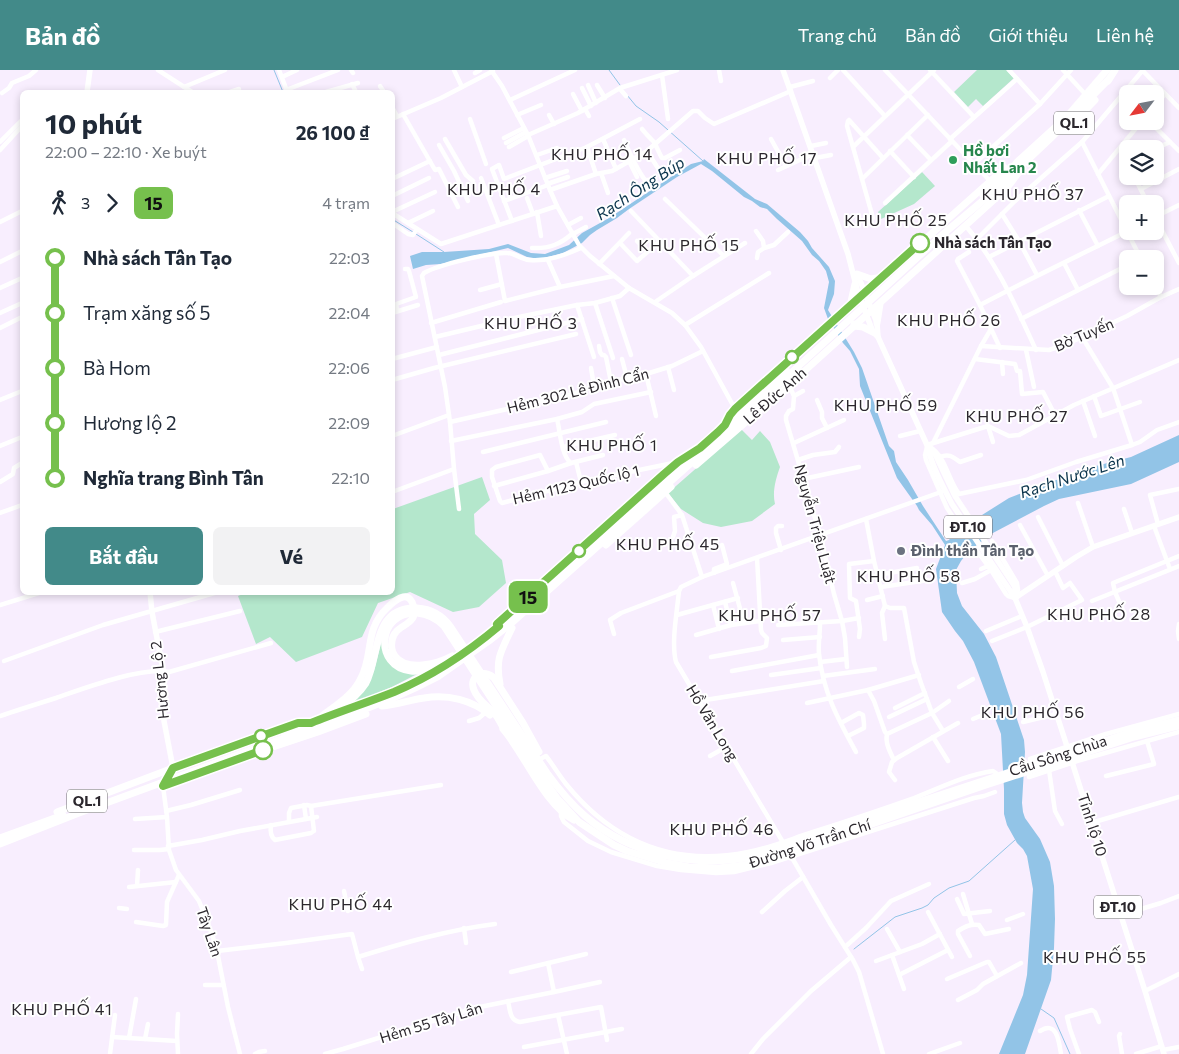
<!DOCTYPE html>
<html lang="vi">
<head>
<meta charset="utf-8">
<style>
	body { margin:0; font-family:Commissioner,sans-serif; background:#f2f2f3; color:#1f2937; height:100vh; display:flex; flex-direction:column; font-size:19px; white-space:nowrap }
	* { box-sizing:border-box; margin:0 }
	p { font-size:16px; color:#747a83 }
	.icon { flex:none; width:28px; height:28px; fill:none; stroke:currentColor; stroke-width:2; stroke-linecap:round; stroke-linejoin:round }
	.map { position:relative; flex:1; overflow:hidden }
	.drawer { position:absolute; left:20px; top:20px; width:375px; height:505px; display:flex; flex-direction:column; background:#fff; border-radius:8px; box-shadow:0 2px 8px #0003 }
	.drawer>* { flex:none }
	.badge { padding:0 10px; border-radius:8px; font-size:18px; line-height:32px }
	.needle { width:32px; rotate:238deg }
	.buttons { position:absolute; left:1119px; top:15px; display:grid; gap:10px }
	.buttons a { display:grid; place-items:center; width:45px; height:45px; border-radius:8px; background:#fff; box-shadow:0 2px 8px #0003; font-size:25px }
	.map>.badge { position:absolute; translate:-50% -50%; box-shadow:0 0 0 2px #fff }
	.legs { display:flex; align-items:center; gap:8px; height:55px; padding:0 25px; font-size:16px }
	.legs p { margin-inline-start:auto }
	.headline { display:flex; align-items:center; justify-content:space-between; height:85px; padding:0 25px }
	h1 { font-size:28px; font-weight:700; line-height:38px }
	.cta { display:flex; gap:10px; margin-top:auto; padding:10px 25px }
	.cta a { flex:1; height:58px; border-radius:8px; background:#428a89; color:#fff; font-size:20px; font-weight:700; line-height:58px; text-align:center }
	.cta a+a { background:#f2f2f3; color:#1f2937 }
	ul { padding:0 25px; list-style:none }
	li { display:flex; align-items:center; gap:18px; height:55px; font-size:19px }
	li i { display:grid; place-items:center; width:8px; height:100%; margin:0 6px; background:currentColor }
	li i::after { content:''; width:12px; height:12px; margin:-6px; border:4px solid; border-radius:50%; background:#fff }
	li p { margin-inline-start:auto }
	li:first-child i { background:linear-gradient(#0000 50%,currentColor 0) }
	li:last-child i { background:linear-gradient(currentColor 50%,#0000 0) }
	header { display:flex; align-items:center; gap:30px; box-sizing:border-box; height:70px; padding:0 25px; background:#428a89; color:#fff }
	header strong { font-size:24px }
	nav { display:flex; gap:28px; margin-inline-start:auto; font-size:18px }
	.map>svg:first-child { display:block }
</style>
</head>
<body>
<header>
<strong>Bản đồ</strong>
<nav><a>Trang chủ</a><a>Bản đồ</a><a>Giới thiệu</a><a>Liên hệ</a></nav>
</header>
<div class="map">
<svg width="1179" height="984" viewBox="0 0 1179 984">
	<rect width="100%" height="100%" fill="#f8eefe"/>
	<g fill="#b4e7cc">
		<path d="M977,0H1006L1014,8L983,36L976,29L968,37L954,22Z"/>
		<path d="M922,102L935,116L914,134L881,149L878,142Z"/>
		<path d="M741,359L752,370L760,361L770,372L780,397C776,408 772,422 775,434L752,451L721,457L703,453L681,439L668,423Z"/>
		<path d="M482,407L490,430L474,444L475,464L502,490L506,513L479,537L453,542L410,522L378,533L362,567L296,592L270,567L256,574L238,526L248,522H392L393,439Z"/>
		<path d="M382,569L383,573L417,604L392,617L353,633L374,601Z"/>
	</g>
	<path fill="#92c4e7" d="M704,89L755,129L767,134L800,162L808,171L812,178L829,197L835,211L834,224L828,240L854,282L862,298L889,376L894,381L896,392L908,410L923,436L946,471L949,470L955,462L1009,428L1088,398L1131,387L1179,365V392L1131,414L1059,429L1044,436L991,464L968,482L961,491L956,500L957,523L962,536L984,564L996,587L1024,670L1025,682L1022,733L1023,742L1025,748L1040,769L1050,792L1054,816L1055,849L1054,878L1051,910L1025,984H999L1023,925L1027,905L1033,819L1027,786L1023,779L1017,773L1007,755L1004,744V719L1001,664L974,592L963,571L955,561L942,542L936,499L945,475L932,455L919,440L917,436L897,408L860,316L859,299L850,281L843,273L828,249L824,238L829,212L826,201L819,191L812,185L802,171L777,149L767,139L760,137L752,131L744,127L712,101L701,94L677,107L629,139L617,148L597,160L590,165L582,173L563,183L540,189L527,187L508,178L441,194L426,195L413,199L410,186L422,182H444L489,179L508,174L531,183L545,184L569,175L582,163L609,148L680,101L691,94L703,91Z"/>
	<g fill="none" stroke-linecap="round" stroke-linejoin="round">
		<g stroke="#92c4e7" stroke-width="1">
			<path d="M274,0L283,22"/>
			<path d="M609,0L620,15"/>
			<path d="M627,25L636,36L659,52L703,91"/>
			<path d="M392,149L413,162"/>
			<path d="M416,164L444,182"/>
			<path d="M854,879L895,847L922,838L928,835L934,828L949,818L969,811L1015,770"/>
			<path d="M1041,939L1054,948L1070,984"/>
		</g>
		<g stroke="#fff" stroke-width="4.5">
			<path d="M158,0L192,22"/>
			<path d="M279,0L287,21"/>
			<path d="M351,0L353,3"/>
			<path d="M454,0L462,17"/>
			<path d="M491,0L502,16L528,65L550,120L557,136L579,175L590,186L629,218L672,243L685,255L701,277L735,339"/>
			<path d="M719,0L721,11"/>
			<path d="M843,0L885,46"/>
			<path d="M885,0L990,111"/>
			<path d="M930,0L974,47"/>
			<path d="M1009,0L1040,34"/>
			<path d="M1063,0L1086,25"/>
			<path d="M1143,1L1179,38"/>
			<path d="M475,3L480,0"/>
			<path d="M662,5L668,49"/>
			<path d="M282,7L297,0"/>
			<path d="M830,8L838,0"/>
			<path d="M352,14L356,22"/>
			<path d="M588,15L596,33"/>
			<path d="M597,15L605,28"/>
			<path d="M380,16L384,22"/>
			<path d="M184,17L225,0"/>
			<path d="M790,17L813,11"/>
			<path d="M582,18L591,36"/>
			<path d="M620,19L626,26"/>
			<path d="M286,20L338,0"/>
			<path d="M230,22L239,19"/>
			<path d="M326,22L358,13"/>
			<path d="M2,23L9,18L12,13L29,6L36,0"/>
			<path d="M573,24L582,41"/>
			<path d="M510,30L575,0"/>
			<path d="M1155,36L1165,24"/>
			<path d="M392,37L397,46"/>
			<path d="M585,39L589,46"/>
			<path d="M403,44L435,100L439,99L458,137"/>
			<path d="M517,45L541,35"/>
			<path d="M549,45L554,54"/>
			<path d="M392,49L441,28L493,1"/>
			<path d="M470,49L486,94"/>
			<path d="M1149,51L1179,81"/>
			<path d="M642,59C646,64 650,68 654,72C657,77 659,83 662,88H665L680,80"/>
			<path d="M528,65L578,43L620,18L677,0"/>
			<path d="M907,65L931,90"/>
			<path d="M504,68L524,58"/>
			<path d="M445,69L466,105L473,111"/>
			<path d="M603,69L616,99"/>
			<path d="M771,69L786,96"/>
			<path d="M950,69L1017,9"/>
			<path d="M624,70C630,84 636,98 645,110H649L651,112"/>
			<path d="M0,72L22,50"/>
			<path d="M1082,72L1141,189"/>
			<path d="M506,73L526,62"/>
			<path d="M439,75L454,101L468,131"/>
			<path d="M811,76L826,73"/>
			<path d="M854,76L934,0"/>
			<path d="M509,77L528,66"/>
			<path d="M587,77L596,104"/>
			<path d="M1120,78L1128,94"/>
			<path d="M1155,79L1170,72"/>
			<path d="M0,80L22,56"/>
			<path d="M647,81L663,106"/>
			<path d="M890,81L914,107"/>
			<path d="M537,85L557,78"/>
			<path d="M815,88L831,85"/>
			<path d="M629,91L637,107"/>
			<path d="M974,94L1040,34L1071,0"/>
			<path d="M778,100L813,84"/>
			<path d="M601,103L608,123"/>
			<path d="M1098,104L1142,51"/>
			<path d="M1134,106L1148,134"/>
			<path d="M481,108L499,155"/>
			<path d="M545,108L567,101"/>
			<path d="M392,109L430,91"/>
			<path d="M862,109L928,45"/>
			<path d="M547,114L568,107"/>
			<path d="M1141,119L1179,99"/>
			<path d="M550,120L596,104L612,101L621,96L647,81L693,41H698L705,48L714,54L791,21"/>
			<path d="M392,126L429,108"/>
			<path d="M527,128L533,144"/>
			<path d="M665,129L724,186"/>
			<path d="M504,131L548,115"/>
			<path d="M885,133L952,71"/>
			<path d="M1079,140L1098,176"/>
			<path d="M631,141L693,206"/>
			<path d="M392,142L435,122"/>
			<path d="M537,142L541,166"/>
			<path d="M392,143L441,174L557,136"/>
			<path d="M1002,144L1019,171L1037,205"/>
			<path d="M1155,147L1179,193"/>
			<path d="M1155,147L1179,135"/>
			<path d="M873,148L847,56L848,51L849,50L883,88"/>
			<path d="M512,151L492,99L499,95L504,109L587,77L640,49"/>
			<path d="M0,152L22,141"/>
			<path d="M392,153L408,164L413,165L417,159"/>
			<path d="M408,153L433,141"/>
			<path d="M568,155L581,148"/>
			<path d="M965,155C997,192 1016,237 1036,280"/>
			<path d="M756,161L763,171L764,178L758,182L757,188"/>
			<path d="M573,164L586,157"/>
			<path d="M977,169L1015,131L1082,72L1143,0"/>
			<path d="M637,171L648,181"/>
			<path d="M620,173L637,191L659,172"/>
			<path d="M532,178C549,179 561,174 573,163"/>
			<path d="M764,178L774,175L788,162"/>
			<path d="M969,182L958,189L957,191L980,235L1000,278"/>
			<path d="M496,184L505,231L560,217L614,206"/>
			<path d="M989,187L1109,126"/>
			<path d="M548,190L560,217"/>
			<path d="M0,192L22,181"/>
			<path d="M1064,193L1078,220"/>
			<path d="M599,194L629,163"/>
			<path d="M1155,215L1161,227"/>
			<path d="M0,218L22,208"/>
			<path d="M480,220L502,214"/>
			<path d="M612,228L631,285"/>
			<path d="M655,232L693,206L745,173"/>
			<path d="M595,233L613,288"/>
			<path d="M577,235L594,287"/>
			<path d="M980,235C1029,209 1078,186 1128,161"/>
			<path d="M397,241L396,234L416,227L409,201L408,199H405"/>
			<path d="M0,243L22,233"/>
			<path d="M392,243L418,235"/>
			<path d="M1021,249L1128,195"/>
			<path d="M431,253L501,232"/>
			<path d="M685,255L769,203"/>
			<path d="M0,258L22,247"/>
			<path d="M435,267L519,247L577,235L595,233L620,226L629,218"/>
			<path d="M1082,267L1113,318L1132,375"/>
			<path d="M599,276L600,282L602,285H604L606,287L611,312"/>
			<path d="M981,276L1049,280L1067,274L1127,246L1161,227L1179,219"/>
			<path d="M1026,280L1034,317"/>
			<path d="M439,285L582,249"/>
			<path d="M392,289L437,277"/>
			<path d="M622,289L627,308"/>
			<path d="M975,289L1015,294L1017,301H1020L1022,324L1043,322L1055,345"/>
			<path d="M1002,292L1003,304"/>
			<path d="M668,297L674,320"/>
			<path d="M591,298L594,316"/>
			<path d="M646,304L656,346"/>
			<path d="M392,310L434,298L576,264"/>
			<path d="M789,315L794,326L793,339L789,341L786,346V350L820,465L834,524L842,551L845,568L847,597"/>
			<path d="M794,326L803,321"/>
			<path d="M1094,326L1101,346L1140,332"/>
			<path d="M0,330L22,321"/>
			<path d="M817,330L822,342V348L827,358"/>
			<path d="M1083,331L1095,366"/>
			<path d="M557,349C560,360 561,386 571,393L603,385"/>
			<path d="M450,352L573,324L596,315L646,304L672,296L703,281"/>
			<path d="M988,356L993,372"/>
			<path d="M392,366L449,345"/>
			<path d="M900,366L920,361"/>
			<path d="M451,371L557,349L582,342L594,334L651,322"/>
			<path d="M794,373L844,350"/>
			<path d="M933,373L981,276L991,259"/>
			<path d="M927,375L988,356L1009,366L1019,365L1074,335L1179,290"/>
			<path d="M0,376L22,367"/>
			<path d="M563,377L615,365"/>
			<path d="M927,377L925,385L926,390L947,438L957,453"/>
			<path d="M930,377C946,387 948,410 959,424L1026,410L1076,392L1132,375L1140,372L1157,360L1179,352"/>
			<path d="M483,382L606,352"/>
			<path d="M940,387C949,383 953,387 960,392L981,385"/>
			<path d="M798,390L813,385L835,382L839,377"/>
			<path d="M576,392L581,412"/>
			<path d="M571,393L548,401L540,385L496,397L492,400V407L500,431L502,433L581,412L678,392"/>
			<path d="M803,409L859,397"/>
			<path d="M0,412L13,404L14,398L22,393"/>
			<path d="M494,416L548,401"/>
			<path d="M392,422L454,399"/>
			<path d="M665,422L682,445L702,507"/>
			<path d="M1078,433L1093,477"/>
			<path d="M459,439L454,399L450,352L445,317L422,206L424,203C438,195 491,182 507,183C514,183 521,189 529,190C547,192 565,185 581,178"/>
			<path d="M1124,439L1132,463"/>
			<path d="M0,443L22,435"/>
			<path d="M1038,447L1063,496"/>
			<path d="M866,449L874,491L885,536L890,538H904L914,592L921,613L932,643L943,661"/>
			<path d="M1158,454L1150,425L1179,419"/>
			<path d="M1020,455L1048,506"/>
			<path d="M1154,456L1170,499"/>
			<path d="M673,467L675,461L674,447L682,445"/>
			<path d="M781,480L776,463V458L778,456H782"/>
			<path d="M977,481L991,500L1006,524L1008,526L1015,528L1018,520L1017,513L992,471"/>
			<path d="M981,499L988,496"/>
			<path d="M714,503V499L727,494L722,475"/>
			<path d="M878,505L917,498"/>
			<path d="M733,513L744,553"/>
			<path d="M962,513L975,509L991,500"/>
			<path d="M881,517L928,510"/>
			<path d="M679,521C677,542 671,573 676,592L784,774"/>
			<path d="M867,530L883,526"/>
			<path d="M1092,531L1179,496"/>
			<path d="M725,532L731,555"/>
			<path d="M0,535L42,522"/>
			<path d="M713,535L719,559"/>
			<path d="M885,536L882,543L885,569"/>
			<path d="M1124,543L1115,522L1113,513L1179,486"/>
			<path d="M677,545L738,528"/>
			<path d="M820,553C820,564 818,574 819,584C823,622 838,649 856,682"/>
			<path d="M1179,554L1178,561L1179,569"/>
			<path d="M778,555L842,551L859,548"/>
			<path d="M986,561L1022,546"/>
			<path d="M155,562L240,541"/>
			<path d="M614,564L610,550L621,543L679,521L681,517L702,507L941,422"/>
			<path d="M696,565L731,555L760,551"/>
			<path d="M859,567L860,559L856,531L850,528L849,494L874,491"/>
			<path d="M783,570L820,567"/>
			<path d="M992,571L1027,557L1082,530L1070,513L1063,518L1055,501"/>
			<path d="M711,587L761,578L766,576L767,568L762,563L761,560L757,488"/>
			<path d="M4,591L103,555L218,522"/>
			<path d="M820,592L846,589"/>
			<path d="M732,601L819,585"/>
			<path d="M771,605L821,598"/>
			<path d="M823,606L875,599"/>
			<path d="M959,617L973,609"/>
			<path d="M868,620L919,605"/>
			<path d="M699,631L824,611"/>
			<path d="M807,633L868,620L874,631L885,662L887,664L932,643L949,631"/>
			<path d="M895,638L925,623"/>
			<path d="M0,646C18,640 37,634 56,628C82,619 143,596 169,602L271,573"/>
			<path d="M889,647L927,629"/>
			<path d="M973,649L985,644"/>
			<path d="M469,651L479,648L486,642"/>
			<path d="M1023,652L1056,644"/>
			<path d="M841,653L859,643L863,645L864,654V658L848,666"/>
			<path d="M887,664C885,673 890,682 894,690"/>
			<path d="M933,667L948,691"/>
			<path d="M710,686L726,677"/>
			<path d="M542,688L546,686C553,695 559,705 566,714C613,772 674,797 748,782C770,778 791,769 813,762C847,751 880,740 914,728C940,718 965,705 993,701L996,703"/>
			<path d="M1030,689L1106,664L1179,644"/>
			<path d="M1049,700L1055,741L1062,754"/>
			<path d="M1106,706L1154,694L1147,671"/>
			<path d="M1029,707L1077,691L1179,662"/>
			<path d="M895,710L889,702L892,692L897,688L958,653"/>
			<path d="M163,716L167,747L169,780L176,800L199,831L212,864L217,881L228,937L240,984"/>
			<path d="M304,735L306,749"/>
			<path d="M561,740V746L564,752L588,771L611,782L657,796L681,800L716,803L734,802L771,793L974,728L984,726L995,722"/>
			<path d="M166,741L191,735L240,720"/>
			<path d="M135,749L167,747"/>
			<path d="M289,752V743L291,738L307,735L311,736L441,715"/>
			<path d="M1091,753L1179,727"/>
			<path d="M271,755C270,761 270,766 275,770L311,763L314,761L311,736"/>
			<path d="M168,776L202,770L240,761L317,747"/>
			<path d="M134,780H160L169,779"/>
			<path d="M791,786L831,855L853,890L859,902L883,984"/>
			<path d="M137,816L138,800"/>
			<path d="M129,817L176,812"/>
			<path d="M344,821L348,841"/>
			<path d="M963,824L972,854"/>
			<path d="M957,829L964,844L990,841"/>
			<path d="M119,838L127,839"/>
			<path d="M762,842L785,821L803,807"/>
			<path d="M928,842L952,887"/>
			<path d="M1121,845L1161,833L1179,826"/>
			<path d="M1007,850L1023,844"/>
			<path d="M136,852L163,856L166,855L167,832L179,805"/>
			<path d="M464,858L466,873"/>
			<path d="M887,859L900,882"/>
			<path d="M845,877L866,858L891,831L929,814"/>
			<path d="M217,881L286,873L352,864L358,887L362,899"/>
			<path d="M892,885L904,919"/>
			<path d="M970,886L958,864V861C966,856 970,854 979,855L985,864L1009,859"/>
			<path d="M358,887C403,873 448,860 495,854"/>
			<path d="M876,891L922,874L940,864"/>
			<path d="M548,893L554,922L600,912"/>
			<path d="M511,902L586,884"/>
			<path d="M899,905L948,880"/>
			<path d="M947,909L987,892H989L997,906"/>
			<path d="M205,915H223"/>
			<path d="M1145,921L1179,904"/>
			<path d="M958,930L977,920L983,914L1021,893"/>
			<path d="M508,931C510,940 510,951 520,952L601,937L607,970"/>
			<path d="M178,944L177,964L178,984"/>
			<path d="M558,945L567,984"/>
			<path d="M1040,961C1057,950 1059,972 1061,984"/>
			<path d="M1120,964L1119,966L1122,984"/>
			<path d="M112,967L177,971"/>
			<path d="M129,968L136,929"/>
			<path d="M145,969L148,954"/>
			<path d="M524,977L622,959"/>
			<path d="M1163,980L1179,977"/>
			<path d="M110,984L115,945"/>
			<path d="M255,984L259,982L265,981"/>
			<path d="M325,984L343,979L475,938L554,922"/>
			<path d="M751,984L763,969L811,921L851,887"/>
			<path d="M929,984L960,973"/>
			<path d="M1079,984L1070,959L1067,947L1092,940L1095,942L1099,952"/>
			<path d="M1136,984L1162,976"/>
		</g>
		<g stroke="#fff" stroke-width="5.5">
			<path d="M783,0L848,184L858,223L873,262L878,267L927,375C932,396 942,415 952,434L1015,528L1027,557L1043,602L1072,692L1145,921L1164,984"/>
			<path d="M87,22L90,0"/>
			<path d="M856,204L859,208L877,253L878,267"/>
			<path d="M928,377L936,386L955,426L1015,517V528"/>
			<path d="M150,522L152,542L163,600L164,651L173,698"/>
			<path d="M1015,528L1076,487L1093,477L1179,447"/>
		</g>
		<g stroke="#fff" stroke-width="7">
			<path d="M1108,11L1115,0"/>
			<path d="M1070,43L1107,0"/>
			<path d="M1069,57L1095,30"/>
			<path d="M1017,92L1062,51"/>
			<path d="M983,125L1019,91"/>
			<path d="M857,204L871,209L883,207"/>
			<path d="M850,236L855,214"/>
			<path d="M877,253L880,234"/>
			<path d="M854,254V256L863,257L873,262"/>
			<path d="M727,351L730,345L743,332L1005,98"/>
			<path d="M696,395L789,315L1007,118L1019,102"/>
			<path d="M606,475L671,417"/>
			<path d="M438,597C429,599 420,602 411,601C373,597 377,541 417,543C428,544 437,549 444,556L545,711L557,728L579,752L614,775L627,781L667,793L689,797L719,798L738,796L755,793L793,781L986,715L1134,667L1179,656"/>
			<path d="M500,614C495,589 501,581 512,558"/>
			<path d="M382,636C396,635 410,630 424,628C448,624 472,630 490,645"/>
			<path d="M338,639C349,632 359,624 366,613C380,586 372,536 417,538C430,539 442,545 450,556L547,703C558,718 570,733 585,746C631,785 696,799 754,786L1132,662L1179,650"/>
			<path d="M323,645C337,635 354,624 361,608C374,583 364,560 387,538C391,534 397,528 403,527C407,526 410,528 412,532C423,557 394,552 392,571C391,576 392,582 395,586C407,602 437,594 452,586"/>
			<path d="M503,659C524,683 545,736 574,750"/>
			<path d="M505,661C502,656 499,649 495,644C488,636 478,631 474,620C468,606 484,598 494,608L523,653L539,682"/>
			<path d="M284,663L374,629L410,615L445,595L473,577L499,556L787,301"/>
			<path d="M258,682L318,662L366,644"/>
			<path d="M57,742L173,698L290,656"/>
			<path d="M0,768L63,745"/>
			<path d="M0,774L79,743L267,674L368,638L391,629L415,618L439,606L489,571L514,551L744,346L942,165L999,117L1051,68L1109,9"/>
		</g>
	</g>
	<g fill="none" stroke-linecap="round" stroke-linejoin="round">
		<defs>
			<path id="line-1" d="M263,680L163,716L173,698L298,653H311C338,642 366,633 394,622C432,606 467,583 499,556L497,554L664,404L678,392L700,378L718,362L725,355L730,345L735,339L920,173"/>
		</defs>
		<use href="#line-1" stroke="#fff" stroke-width="11"/>
		<use href="#line-1" stroke="#76c04d" stroke-width="8"/>
	</g>
	<circle fill="#2e9e5b" stroke="#fff" stroke-width="2" cx="953" cy="90" r="5"/>
	<g fill="#fff" stroke="#76c04d" stroke-width="2.5">
		<circle cx="920" cy="173" r="9"/>
		<circle cx="792" cy="287" r="6"/>
		<circle cx="579" cy="481" r="6"/>
		<circle cx="261" cy="666" r="6"/>
		<circle cx="263" cy="680" r="9"/>
	</g>
	<circle fill="#6b7280" stroke="#fff" stroke-width="2" cx="901" cy="481" r="5"/>
	<g text-anchor="middle" stroke-width="4" stroke-linejoin="round" paint-order="stroke">
		<g fill="#fff" stroke="#6b686c" stroke-width="1">
			<rect x="1054" y="41.5" width="40" height="23" rx="4"/>
			<rect x="944" y="445.5" width="48" height="23" rx="4"/>
			<rect x="67" y="719.5" width="40" height="23" rx="4"/>
			<rect x="1094" y="825.5" width="48" height="23" rx="4"/>
		</g>
		<g font-size="14" font-weight="bold" fill="#2b272d">
			<text x="1074" y="58">QL.1</text>
			<text x="968" y="462">ĐT.10</text>
			<text x="87" y="736">QL.1</text>
			<text x="1118" y="842">ĐT.10</text>
		</g>
		<g font-size="15" font-weight="bold" fill="#27864d" stroke="#fff" text-anchor="start">
			<text x="963" y="86">Hồ bơi<tspan x="963" dy="17">Nhất Lan 2</tspan></text>
		</g>
		<g font-size="15" font-weight="bold" fill="#2b272d" stroke="#fff" text-anchor="start">
			<text x="934" y="178">Nhà sách Tân Tạo</text>
		</g>
		<g font-size="15" fill="#2b272d" stroke="#fff">
			<text transform="translate(1084 265) rotate(-23)" y="5">Bờ Tuyến</text>
			<text transform="translate(578 321) rotate(-14)" y="5">Hẻm 302 Lê Đình Cẩn</text>
			<text transform="translate(775 326) rotate(-41)" y="5">Lê Đức Anh</text>
			<text transform="translate(576 415) rotate(-13)" y="5">Hẻm 1123 Quốc lộ 1</text>
			<text transform="translate(815 454) rotate(75)" y="5">Nguyễn Triệu Luật</text>
			<text transform="translate(160 610) rotate(-96)" y="5">Hương Lộ 2</text>
			<text transform="translate(712 653) rotate(59)" y="5">Hồ Văn Long</text>
			<text transform="translate(1058 686) rotate(-18)" y="5">Cầu Sông Chùa</text>
			<text transform="translate(1092 755) rotate(72)" y="5">Tỉnh lộ 10</text>
			<text transform="translate(810 774) rotate(-18)" y="5">Đường Võ Trần Chí</text>
			<text transform="translate(209 862) rotate(71)" y="5">Tây Lân</text>
			<text transform="translate(431 953) rotate(-17)" y="5">Hẻm 55 Tây Lân</text>
		</g>
		<g font-size="15" font-weight="bold" fill="#5b616d" stroke="#fff" text-anchor="start">
			<text x="911" y="486">Đình thần Tân Tạo</text>
		</g>
		<g font-size="16" letter-spacing="1" fill="#2b272d" stroke="#fff">
			<text x="602" y="90">KHU PHỐ 14</text>
			<text x="767" y="94">KHU PHỐ 17</text>
			<text x="494" y="125">KHU PHỐ 4</text>
			<text x="1033" y="130">KHU PHỐ 37</text>
			<text x="896" y="156">KHU PHỐ 25</text>
			<text x="689" y="181">KHU PHỐ 15</text>
			<text x="949" y="256">KHU PHỐ 26</text>
			<text x="531" y="259">KHU PHỐ 3</text>
			<text x="886" y="341">KHU PHỐ 59</text>
			<text x="1017" y="352">KHU PHỐ 27</text>
			<text x="612" y="381">KHU PHỐ 1</text>
			<text x="668" y="480">KHU PHỐ 45</text>
			<text x="909" y="512">KHU PHỐ 58</text>
			<text x="1099" y="550">KHU PHỐ 28</text>
			<text x="770" y="551">KHU PHỐ 57</text>
			<text x="1033" y="648">KHU PHỐ 56</text>
			<text x="722" y="765">KHU PHỐ 46</text>
			<text x="341" y="840">KHU PHỐ 44</text>
			<text x="1095" y="893">KHU PHỐ 55</text>
			<text x="62" y="945">KHU PHỐ 41</text>
		</g>
		<g font-size="16" font-style="italic" fill="#0b344c" stroke="#fff">
			<text transform="translate(640 118) rotate(-33)" y="6">Rạch Ông Búp</text>
			<text transform="translate(1072 406) rotate(-18)" y="6">Rạch Nước Lên</text>
		</g>
	</g>
</svg>
<div class="buttons">
<a><svg class="needle" viewBox="-14 -14 28 28"><path d="M0-13l5 13h-10z" fill="#e53935"/><path d="M0 13l5-13h-10z" fill="#747a83"/></svg></a>
<a><svg class="icon" aria-label="layers" viewBox="0 0 24 24"><path d="M12 4l9 5-9 5-9-5zM3 14l9 5 9-5"/></svg></a>
<a>+</a>
<a>−</a>
</div>
<b class="badge" style="left:528px;top:527px;background:#76c04d;color:#111">15</b>
<section class="drawer">
<div class="headline"><div><h1>10 phút</h1><p>22:00 – 22:10 · Xe buýt</p></div><b>26 100 ₫</b></div>
<div class="legs"><svg class="icon" aria-label="walk" viewBox="0 0 24 24"><circle cx="13" cy="4" r="2"/><path d="M13 8l-2 6 4 7M11 14l-3 7M7 12l3-4h3l4 4"/></svg>3<svg class="icon" aria-label="forward" viewBox="0 0 24 24"><path d="M9 5l7 7-7 7"/></svg><b class="badge" style="background:#76c04d;color:#111">15</b><p>4 trạm</p></div>
<ul>
<li><i style="color:#76c04d"></i><b>Nhà sách Tân Tạo</b><p>22:03</p></li>
<li><i style="color:#76c04d"></i><span>Trạm xăng số 5</span><p>22:04</p></li>
<li><i style="color:#76c04d"></i><span>Bà Hom</span><p>22:06</p></li>
<li><i style="color:#76c04d"></i><span>Hương lộ 2</span><p>22:09</p></li>
<li><i style="color:#76c04d"></i><b>Nghĩa trang Bình Tân</b><p>22:10</p></li>
</ul>
<div class="cta"><a>Bắt đầu</a><a>Vé</a></div>
</section>
</div>
</body>
</html>
